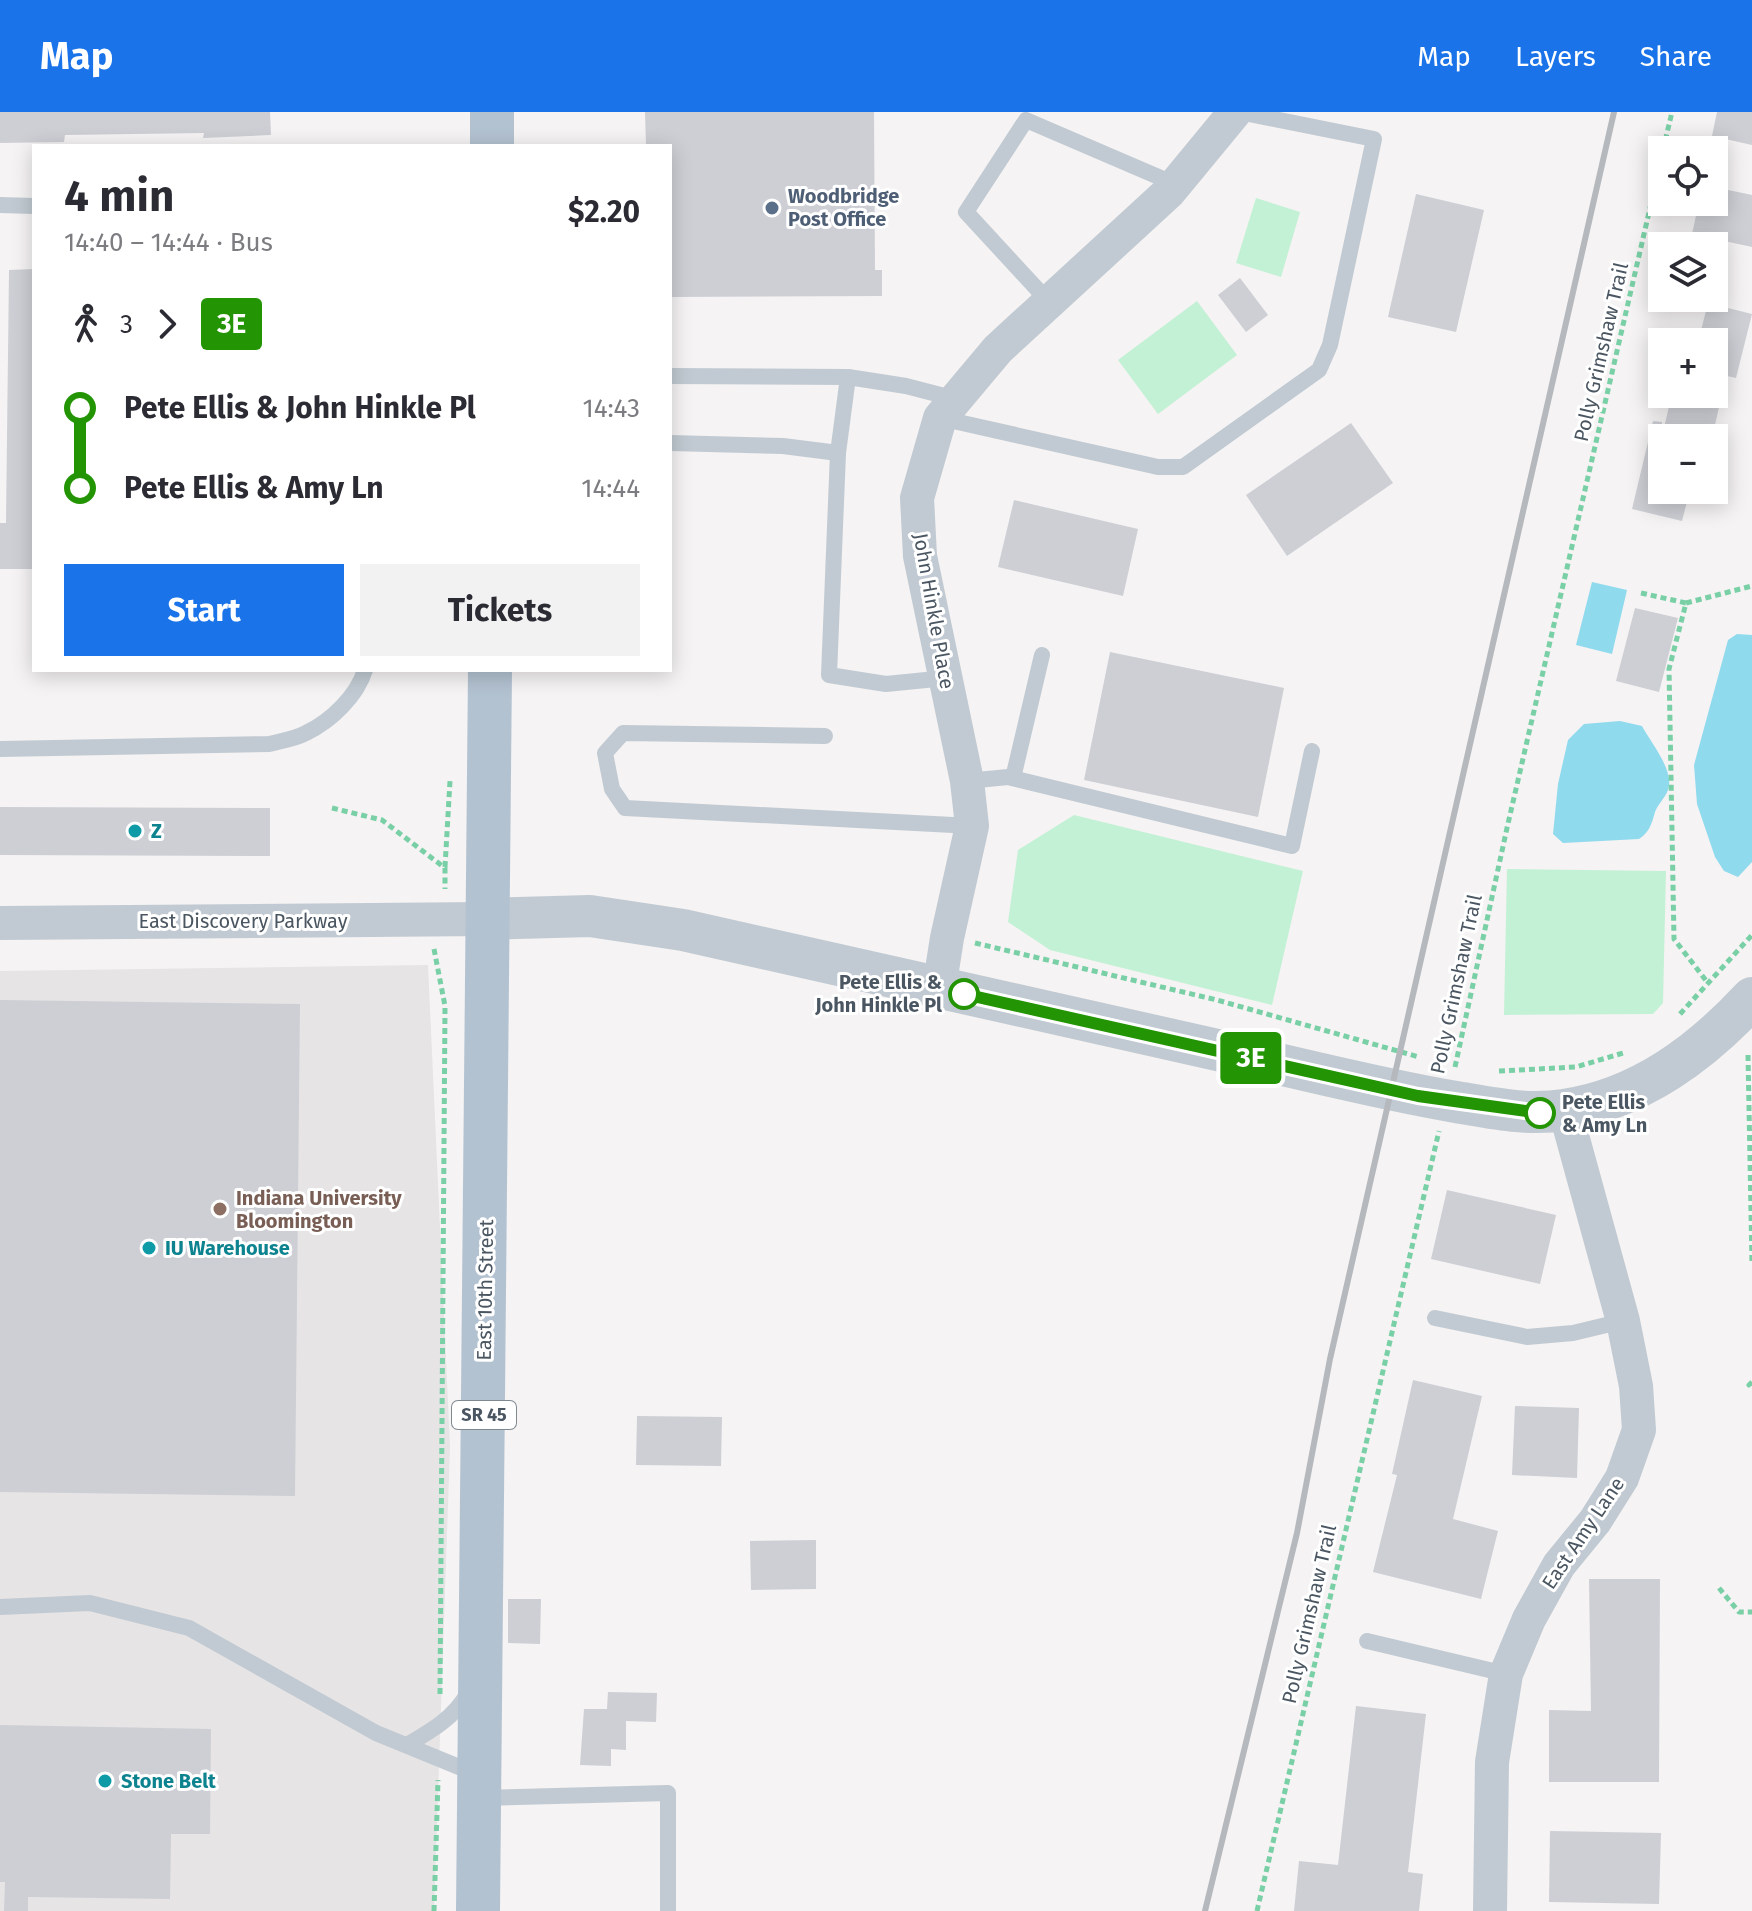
<!DOCTYPE html>
<html lang="en">
<head>
<meta charset="utf-8">
<style>
	body { margin:0; font-family:"Fira Sans",sans-serif; background:#f2f2f3; color:#2b2b33; height:100vh; display:flex; flex-direction:column; font-size:30px; white-space:nowrap }
	* { box-sizing:border-box; margin:0 }
	p { font-size:26px; color:#7c7c81 }
	.icon { flex:none; width:44px; height:44px; fill:none; stroke:currentColor; stroke-width:2; stroke-linecap:round; stroke-linejoin:round }
	.map { position:relative; flex:1; overflow:hidden }
	.drawer { position:absolute; left:32px; top:32px; width:640px; height:528px; display:flex; flex-direction:column; background:#fff; border-radius:0px; box-shadow:0 4px 20px #0003 }
	.drawer>* { flex:none }
	.badge { padding:0 16px; border-radius:6px; font-size:28px; line-height:52px }
	.tools { position:absolute; left:1648px; top:24px; display:grid; gap:16px }
	.tools a { display:grid; place-items:center; width:80px; height:80px; border-radius:0px; background:#fff; box-shadow:0 4px 20px #0003; font-size:40px }
	.map>.badge { position:absolute; translate:-50% -50%; box-shadow:0 0 0 4px #fff }
	.legs { display:flex; align-items:center; gap:12px; height:88px; padding:0 32px; font-size:26px }
	.legs p { margin-inline-start:auto }
	.summary { display:flex; align-items:center; justify-content:space-between; height:136px; padding:0 32px }
	h1 { font-size:44px; font-weight:700; line-height:60px }
	.primary-button { display:flex; gap:16px; margin-top:auto; padding:16px 32px }
	.primary-button a { flex:1; height:92px; border-radius:0px; background:#1a73e8; color:#fff; font-size:32px; font-weight:700; line-height:92px; text-align:center }
	.primary-button a+a { background:#f2f2f3; color:#2b2b33 }
	ul { padding:0 32px; list-style:none }
	li { display:flex; align-items:center; gap:28px; height:80px; font-size:30px }
	li i { display:grid; place-items:center; width:12px; height:100%; margin:0 10px; background:currentColor }
	li i::after { content:''; width:20px; height:20px; margin:-10px; border:6px solid; border-radius:50%; background:#fff }
	li p { margin-inline-start:auto }
	li:first-child i { background:linear-gradient(#0000 50%,currentColor 0) }
	li:last-child i { background:linear-gradient(currentColor 50%,#0000 0) }
	header { display:flex; align-items:center; gap:48px; box-sizing:border-box; height:112px; padding:0 40px; background:#1a73e8; color:#fff }
	header strong { font-size:38px }
	nav { display:flex; gap:44px; margin-inline-start:auto; font-size:28px }
	.map>svg:first-child { display:block }
</style>
</head>
<body>
<header>
<strong>Map</strong>
<nav><a>Map</a><a>Layers</a><a>Share</a></nav>
</header>
<div class="map">
<svg width="1752" height="1799" viewBox="0 0 1752 1799">
	<rect width="100%" height="100%" fill="#f5f3f3"/>
	<path fill="#e6e4e5" d="M428,853L450,1335L434,1799H0V859Z"/>
	<g fill="#c3f1d5">
		<path d="M1256,86L1300,100L1281,165L1236,151Z"/>
		<path d="M1197,189L1237,243L1158,302L1118,248Z"/>
		<path d="M1074,703L1303,759L1272,893L1050,838L1008,810L1018,738Z"/>
		<path d="M1507,757L1666,759L1663,891L1653,902L1504,903Z"/>
	</g>
	<g fill="#90daee">
		<path d="M1592,470L1627,478L1612,542L1576,533Z"/>
		<path d="M1737,522L1752,523V750L1738,765L1724,759L1715,745L1697,692L1694,653L1728,528Z"/>
		<path d="M1620,609L1642,614C1651,631 1675,659 1668,678C1665,686 1658,692 1655,700C1652,711 1649,721 1639,727L1563,731L1553,722L1558,672L1568,628L1584,612Z"/>
	</g>
	<g fill="#cdcfd5">
		<path d="M0,0H270L271,23L203,26L204,21L65,23L64,30L0,31Z"/>
		<path d="M645,0H874L875,158H882V184L670,185V34H646Z"/>
		<path d="M1717,0H1752V33L1712,24Z"/>
		<path d="M1714,75L1752,83V135L1692,122L1699,90H1714Z"/>
		<path d="M1416,82L1484,98L1456,220L1388,205Z"/>
		<path d="M34,157V457H0V411H6L9,158Z"/>
		<path d="M1240,166L1268,203L1246,220L1218,183Z"/>
		<path d="M1708,191L1752,202L1736,266L1714,261V230H1698Z"/>
		<path d="M1672,282H1722L1712,326H1662V378H1690L1682,409L1632,397L1653,309L1662,310V324Z"/>
		<path d="M1351,311L1393,371L1287,444L1246,383Z"/>
		<path d="M1014,388L1138,417L1123,484L998,455Z"/>
		<path d="M1635,496L1678,506L1659,580L1616,569Z"/>
		<path d="M1110,540L1284,576L1258,705L1084,668Z"/>
		<path d="M0,695L270,696V744L0,743Z"/>
		<path d="M0,888L300,892L295,1384L0,1380Z"/>
		<path d="M1447,1078L1556,1103L1540,1172L1431,1147Z"/>
		<path d="M1413,1268L1482,1284L1453,1407L1498,1419L1481,1487L1373,1460L1397,1363L1392,1362Z"/>
		<path d="M1515,1294L1579,1296L1577,1366L1512,1363Z"/>
		<path d="M637,1304L722,1305L721,1354L636,1353Z"/>
		<path d="M816,1428V1477L751,1478L750,1429Z"/>
		<path d="M1589,1467H1660L1659,1670H1549V1598L1591,1599Z"/>
		<path d="M508,1487H541L540,1532L508,1531Z"/>
		<path d="M608,1580L657,1581L656,1610L626,1609V1638L611,1637V1654L580,1653L584,1597H607Z"/>
		<path d="M1356,1594L1426,1602L1408,1760L1423,1762L1419,1799H1294L1299,1749L1338,1753Z"/>
		<path d="M0,1613L211,1617L210,1722H171L170,1787L28,1785V1799H4L5,1770H0Z"/>
		<path d="M1550,1719L1661,1721L1659,1792L1549,1790Z"/>
	</g>
	<g fill="none" stroke-linecap="round" stroke-linejoin="round">
		<g stroke="#7ad0a6" stroke-width="5" stroke-dasharray="6 4" stroke-linecap="butt">
			<path d="M1663,38L1672,0"/>
			<path d="M1641,481L1686,491L1669,557L1674,827L1708,871"/>
			<path d="M1686,491L1752,474"/>
			<path d="M332,696L382,708L445,756V777"/>
			<path d="M445,755L450,669"/>
			<path d="M975,831L1217,888L1419,945"/>
			<path d="M434,837L445,894L440,1582"/>
			<path d="M1680,902L1752,823"/>
			<path d="M1748,943L1752,1152"/>
			<path d="M1455,955L1507,716L1662,44"/>
			<path d="M1499,959L1576,955L1623,941"/>
			<path d="M1752,1270L1749,1273L1752,1275"/>
			<path d="M1719,1476L1739,1500H1752"/>
			<path d="M434,1799L438,1668"/>
			<path d="M1257,1799L1439,1019"/>
		</g>
		<g stroke="#c1cad2" stroke-width="16">
			<path d="M0,93L34,94"/>
			<path d="M1049,190L966,100L1026,8L1175,72"/>
			<path d="M670,264L848,265L906,274L956,287"/>
			<path d="M848,265L838,341L829,563L886,572L946,566"/>
			<path d="M940,306L1158,355H1183L1319,258L1330,233L1374,27L1239,0"/>
			<path d="M670,331L783,334L838,341"/>
			<path d="M825,624L623,621L605,641L612,677L625,696L972,714"/>
			<path d="M0,637L269,632C281,629 295,627 306,621C331,609 357,584 365,558"/>
			<path d="M1013,666L1042,543"/>
			<path d="M967,669L1008,665L1292,734L1312,639"/>
			<path d="M1435,1206L1527,1225L1573,1221L1623,1209"/>
			<path d="M0,1495L90,1491L189,1516L376,1621L476,1662"/>
			<path d="M1367,1529L1506,1562"/>
			<path d="M407,1633C431,1619 454,1606 468,1581"/>
			<path d="M480,1686L668,1681V1799"/>
		</g>
		<g stroke="#c1cad2" stroke-width="34">
			<path d="M0,811L486,807"/>
			<path d="M939,877L947,826L972,714L967,669L920,444L917,386L940,306L998,237L1169,80L1235,0"/>
			<path d="M1490,1799L1492,1650L1506,1562L1529,1507L1559,1453L1595,1409L1622,1366L1639,1318L1636,1274L1623,1209L1565,998"/>
		</g>
		<path stroke="#c1cad2" stroke-width="42" d="M486,807L590,804L683,818C870,861 1057,901 1244,944C1314,960 1385,978 1456,990C1492,996 1528,1004 1564,998C1640,987 1701,941 1752,886"/>
		<g stroke="#b3c2d1" stroke-width="44">
			<path d="M492,0V34"/>
			<path d="M478,1799L490,558"/>
		</g>
		<path stroke="#b5b8bd" stroke-width="6" d="M1205,1799L1297,1421L1330,1247L1614,0"/>
	</g>
	<g fill="none" stroke-linecap="round" stroke-linejoin="round">
		<defs>
			<path id="line-1" d="M964,882L1418,984L1540,1001"/>
		</defs>
		<use href="#line-1" stroke="#fff" stroke-width="18"/>
		<use href="#line-1" stroke="#239504" stroke-width="12"/>
	</g>
	<circle fill="#5c6f8a" stroke="#fff" stroke-width="3" cx="772" cy="96" r="8"/>
	<g fill="#0f9aa8" stroke="#fff" stroke-width="3">
		<circle cx="135" cy="719" r="8"/>
		<circle cx="149" cy="1136" r="8"/>
		<circle cx="105" cy="1669" r="8"/>
	</g>
	<g fill="#fff" stroke="#239504" stroke-width="4">
		<circle cx="964" cy="882" r="14"/>
		<circle cx="1540" cy="1001" r="14"/>
	</g>
	<circle fill="#8d6e63" stroke="#fff" stroke-width="3" cx="220" cy="1097" r="8"/>
	<g text-anchor="middle" stroke-width="6" stroke-linejoin="round" paint-order="stroke">
		<rect fill="#fff" stroke="#808990" stroke-width="2" x="452" y="1289" width="64" height="28" rx="6"/>
		<g font-size="18" font-weight="bold" fill="#4a5661">
			<text x="484" y="1309">SR 45</text>
		</g>
		<g font-size="20" font-weight="bold" fill="#4e5e75" stroke="#fff" text-anchor="start">
			<text x="788" y="91">Woodbridge<tspan x="788" dy="23">Post Office</tspan></text>
		</g>
		<g font-size="20" fill="#4a5661" stroke="#fff">
			<text transform="translate(1601 240) rotate(-77)" y="7">Polly Grimshaw Trail</text>
			<text transform="translate(934 499) rotate(80)" y="7">John Hinkle Place</text>
			<text x="243" y="816">East Discovery Parkway</text>
			<text transform="translate(1456 872) rotate(-78)" y="7">Polly Grimshaw Trail</text>
			<text transform="translate(485 1178) rotate(-89)" y="7">East 10th Street</text>
			<text transform="translate(1583 1421) rotate(-56)" y="7">East Amy Lane</text>
			<text transform="translate(1309 1502) rotate(-77)" y="7">Polly Grimshaw Trail</text>
		</g>
		<g font-size="20" font-weight="bold" fill="#0d838f" stroke="#fff" text-anchor="start">
			<text x="151" y="726">Z</text>
			<text x="165" y="1143">IU Warehouse</text>
			<text x="121" y="1676">Stone Belt</text>
		</g>
		<g font-size="20" font-weight="bold" fill="#4a5661" stroke="#fff" text-anchor="end">
			<text x="942" y="877">Pete Ellis &amp;<tspan x="942" dy="23">John Hinkle Pl</tspan></text>
			<text x="1562" y="997" text-anchor="start">Pete Ellis<tspan x="1562" dy="23">&amp; Amy Ln</tspan></text>
		</g>
		<g font-size="20" font-weight="bold" fill="#785e54" stroke="#fff" text-anchor="start">
			<text x="236" y="1093">Indiana University<tspan x="236" dy="23">Bloomington</tspan></text>
		</g>
	</g>
</svg>
<div class="tools">
<a><svg class="icon" aria-label="locate" viewBox="0 0 24 24"><circle cx="12" cy="12" r="6"/><path d="M12 2v4M12 18v4M2 12h4M18 12h4"/></svg></a>
<a><svg class="icon" aria-label="layers" viewBox="0 0 24 24"><path d="M12 4l9 5-9 5-9-5zM3 14l9 5 9-5"/></svg></a>
<a>+</a>
<a>−</a>
</div>
<b class="badge" style="left:1251px;top:946px;background:#239504;color:#fff">3E</b>
<section class="drawer">
<div class="summary"><div><h1>4 min</h1><p>14:40 – 14:44 · Bus</p></div><b>$2.20</b></div>
<div class="legs"><svg class="icon" aria-label="walk" viewBox="0 0 24 24"><circle cx="13" cy="4" r="2"/><path d="M13 8l-2 6 4 7M11 14l-3 7M7 12l3-4h3l4 4"/></svg>3<svg class="icon" aria-label="forward" viewBox="0 0 24 24"><path d="M9 5l7 7-7 7"/></svg><b class="badge" style="background:#239504;color:#fff">3E</b></div>
<ul>
<li><i style="color:#239504"></i><b>Pete Ellis &amp; John Hinkle Pl</b><p>14:43</p></li>
<li><i style="color:#239504"></i><b>Pete Ellis &amp; Amy Ln</b><p>14:44</p></li>
</ul>
<div class="primary-button"><a>Start</a><a>Tickets</a></div>
</section>
</div>
</body>
</html>
